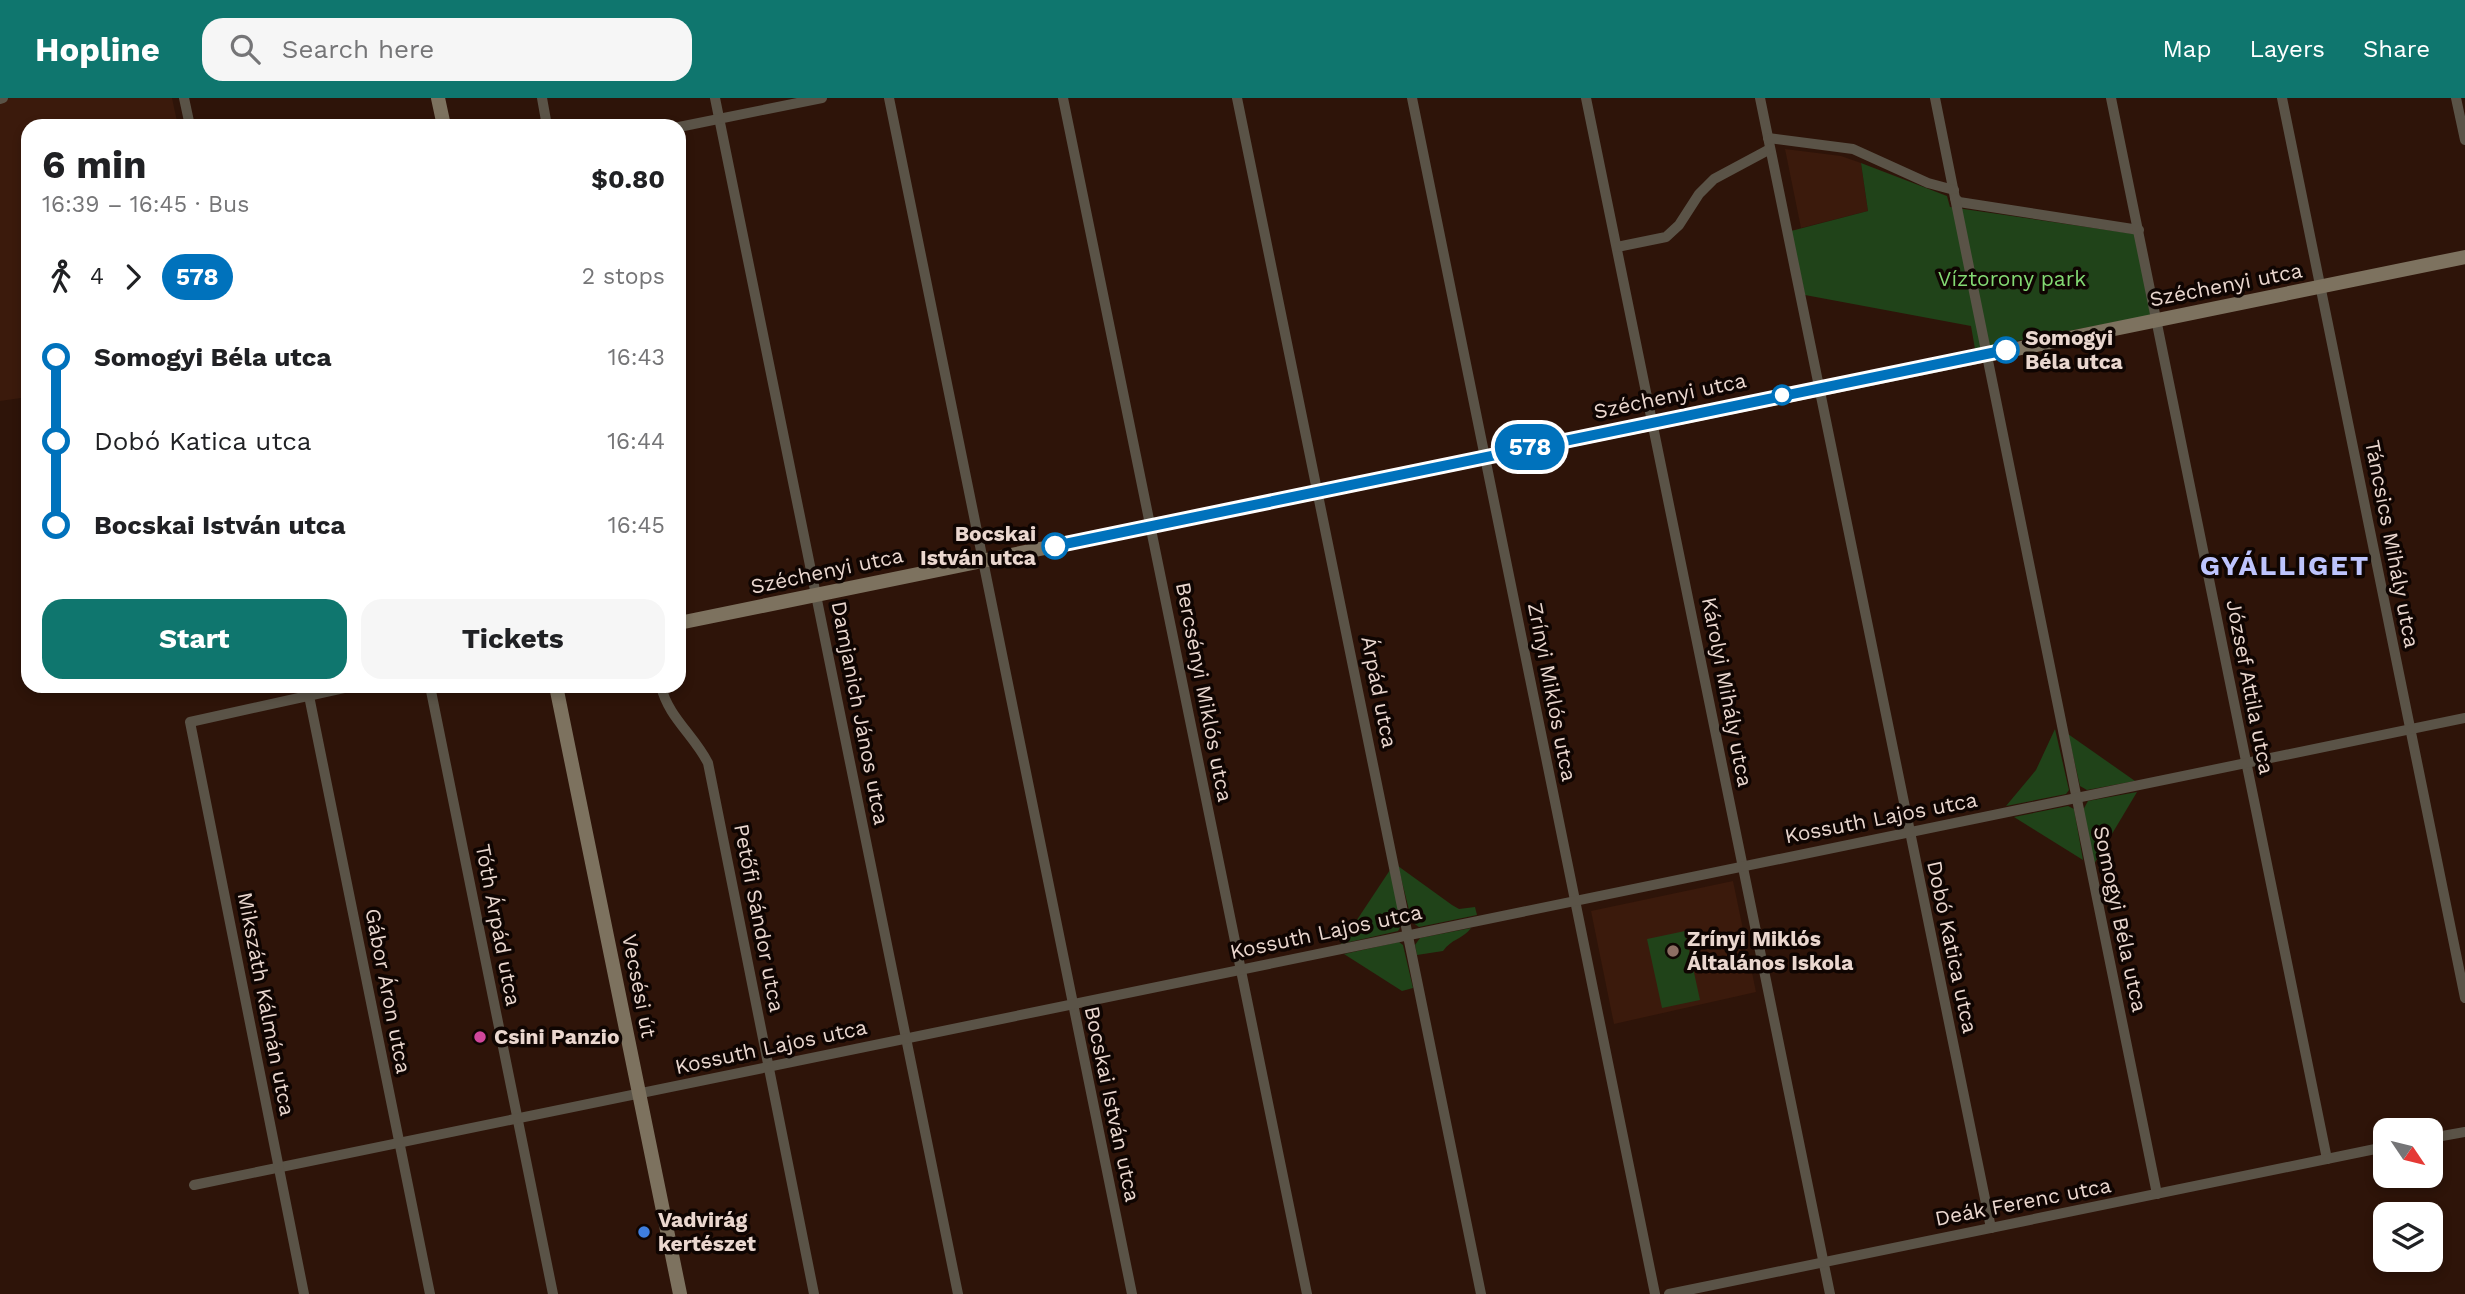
<!DOCTYPE html>
<html lang="en">
<head>
<meta charset="utf-8">
<style>
	body { margin:0; font-family:"Work Sans",sans-serif; background:#f6f6f6; color:#202124; height:100vh; display:flex; flex-direction:column; font-size:26px; white-space:nowrap }
	* { box-sizing:border-box; margin:0 }
	p { font-size:23px; color:#757577 }
	.icon { flex:none; width:38px; height:38px; fill:none; stroke:currentColor; stroke-width:2; stroke-linecap:round; stroke-linejoin:round }
	.map { position:relative; flex:1; overflow:hidden }
	.details { position:absolute; left:21px; top:21px; width:665px; height:574px; display:flex; flex-direction:column; background:#fff; border-radius:21px; box-shadow:0 4px 10px #0003 }
	.details>* { flex:none }
	.badge { padding:0 14px; border-radius:23px; font-size:24px; line-height:46px }
	.needle { width:46px; rotate:125deg }
	.controls { position:absolute; left:2373px; top:1020px; display:grid; gap:14px }
	.controls a { display:grid; place-items:center; width:70px; height:70px; border-radius:14px; background:#fff; box-shadow:0 4px 10px #0003; font-size:35px }
	.map>.badge { position:absolute; translate:-50% -50%; box-shadow:0 0 0 4px #fff }
	.legs { display:flex; align-items:center; gap:10px; height:77px; padding:0 21px; font-size:23px }
	.legs p { margin-inline-start:auto }
	.summary { display:flex; align-items:center; justify-content:space-between; height:119px; padding:0 21px }
	h1 { font-size:38px; font-weight:700; line-height:52px }
	.cta { display:flex; gap:14px; margin-top:auto; padding:14px 21px }
	.cta a { flex:1; height:80px; border-radius:21px; background:#0f766e; color:#fff; font-size:28px; font-weight:700; line-height:80px; text-align:center }
	.cta a+a { background:#f6f6f6; color:#202124 }
	ul { padding:0 21px; list-style:none }
	li { display:flex; align-items:center; gap:24px; height:84px; font-size:26px }
	li i { display:grid; place-items:center; width:10px; height:100%; margin:0 9px; background:currentColor }
	li i::after { content:''; width:18px; height:18px; margin:-9px; border:5px solid; border-radius:50%; background:#fff }
	li p { margin-inline-start:auto }
	li:first-child i { background:linear-gradient(#0000 50%,currentColor 0) }
	li:last-child i { background:linear-gradient(currentColor 50%,#0000 0) }
	header { display:flex; align-items:center; gap:42px; box-sizing:border-box; height:98px; padding:0 35px; background:#0f766e; color:#fff }
	header strong { font-size:33px }
	nav { display:flex; gap:38px; margin-inline-start:auto; font-size:24px }
	.search { width:490px; height:63px; background:#f6f6f6; display:flex; align-items:center; gap:18px; box-sizing:border-box; padding:0 24px; border-radius:21px; color:#757577; font-size:26px }
	.map>svg:first-child { display:block }
</style>
</head>
<body>
<header>
<strong>Hopline</strong>
<div class="search"><svg class="icon" aria-label="search" viewBox="0 0 24 24"><circle cx="10" cy="10" r="6"/><path d="M15 15l6 6"/></svg>Search here</div>
<nav><a>Map</a><a>Layers</a><a>Share</a></nav>
</header>
<div class="map">
<svg width="2465" height="1196" viewBox="0 0 2465 1196">
	<rect width="100%" height="100%" fill="#2e1409"/>
	<g fill="#3b1a0c">
		<path d="M0,0H172L178,28H28V299L0,303Z"/>
		<path d="M1785,51L1841,58L1861,65L1868,113L1801,130Z"/>
		<path d="M1733,783L1756,894L1614,926L1591,813Z"/>
	</g>
	<g fill="#204319">
		<path d="M1861,65L1947,98L1950,109L2135,136L2152,217L1975,251L1971,228L1805,197L1791,133L1868,113Z"/>
		<path d="M2055,631L2069,692L2066,696L2006,708L2036,672Z"/>
		<path d="M2068,636L2135,683L2087,692L2080,688Z"/>
		<path d="M2137,694L2094,766L2083,712L2088,703Z"/>
		<path d="M2068,708L2074,711L2083,762L2014,719Z"/>
		<path d="M1398,768L1452,807L1459,811L1475,809L1477,817L1419,829L1412,824Z"/>
		<path d="M1390,772L1402,826L1398,833L1341,846Z"/>
		<path d="M1471,830C1463,841 1451,841 1443,853L1417,857L1415,847L1420,840Z"/>
		<path d="M1685,833L1700,902L1662,910L1647,841Z"/>
		<path d="M1399,844L1403,847L1413,890L1402,893L1344,856Z"/>
	</g>
	<g fill="none" stroke-linecap="round" stroke-linejoin="round">
		<g stroke="#5a5347" stroke-width="10">
			<path d="M184,0L190,28"/>
			<path d="M542,0L547,28"/>
			<path d="M715,0L958,1196"/>
			<path d="M889,0L1132,1196"/>
			<path d="M1063,0L1307,1196"/>
			<path d="M1237,0L1481,1196"/>
			<path d="M1412,0L1655,1196"/>
			<path d="M1586,0L1830,1196"/>
			<path d="M1760,0L1991,1130"/>
			<path d="M1935,0L1955,100L1959,104L2139,132"/>
			<path d="M2111,0L2327,1061"/>
			<path d="M2282,0L2465,900"/>
			<path d="M2456,0L2465,42"/>
			<path d="M0,1L3,0"/>
			<path d="M679,29L822,0"/>
			<path d="M1768,40L1853,51L1928,85L1954,92"/>
			<path d="M1955,100L2157,1096"/>
			<path d="M1617,149L1666,139L1679,127L1699,96L1714,81L1770,51"/>
			<path d="M307,588L430,1196"/>
			<path d="M430,588L553,1196"/>
			<path d="M661,588C668,619 694,637 708,665L814,1196"/>
			<path d="M2431,1040L2465,1034"/>
			<path d="M194,1087L2465,620"/>
			<path d="M304,1196L190,624L353,588"/>
			<path d="M1669,1196L2385,1049"/>
		</g>
		<g stroke="#7d725f" stroke-width="14">
			<path d="M438,0L444,28"/>
			<path d="M679,525L2465,159"/>
			<path d="M556,588L680,1196"/>
		</g>
	</g>
	<g fill="none" stroke-linecap="round" stroke-linejoin="round">
		<defs>
			<path id="line-1" d="M1055,448L2006,252"/>
		</defs>
		<use href="#line-1" stroke="#fff" stroke-width="16"/>
		<use href="#line-1" stroke="#0072bc" stroke-width="10"/>
	</g>
	<g fill="#fff" stroke="#0072bc" stroke-width="3.5">
		<circle cx="2006" cy="252" r="12"/>
		<circle cx="1782" cy="297" r="9"/>
		<circle cx="1055" cy="448" r="12"/>
	</g>
	<circle fill="#8d6e63" stroke="#0f0502" stroke-width="2.5" cx="1673" cy="853" r="7"/>
	<circle fill="#d1479c" stroke="#0f0502" stroke-width="2.5" cx="480" cy="939" r="7"/>
	<circle fill="#3f7fe0" stroke="#0f0502" stroke-width="2.5" cx="644" cy="1134" r="7"/>
	<g text-anchor="middle" stroke-width="7" stroke-linejoin="round" paint-order="stroke">
		<g font-size="21" fill="#83d973" stroke="#0f0502">
			<text x="2012" y="188">Víztorony park</text>
		</g>
		<g font-size="21" fill="#ead7cf" stroke="#0f0502">
			<text transform="translate(2226 187) rotate(-11)" y="7">Széchenyi utca</text>
			<text transform="translate(1670 298) rotate(-12)" y="7">Széchenyi utca</text>
			<text transform="translate(2392 446) rotate(79)" y="7">Táncsics Mihály utca</text>
			<text transform="translate(827 473) rotate(-12)" y="7">Széchenyi utca</text>
			<text transform="translate(2250 589) rotate(79)" y="7">József Attila utca</text>
			<text transform="translate(1204 594) rotate(79)" y="7">Bercsényi Miklós utca</text>
			<text transform="translate(1379 594) rotate(79)" y="7">Árpád utca</text>
			<text transform="translate(1552 594) rotate(79)" y="7">Zrínyi Miklós utca</text>
			<text transform="translate(1727 594) rotate(79)" y="7">Károlyi Mihály utca</text>
			<text transform="translate(860 615) rotate(79)" y="7">Damjanich János utca</text>
			<text transform="translate(1881 720) rotate(-11)" y="7">Kossuth Lajos utca</text>
			<text transform="translate(759 820) rotate(79)" y="7">Petőfi Sándor utca</text>
			<text transform="translate(2120 821) rotate(78)" y="7">Somogyi Béla utca</text>
			<text transform="translate(498 827) rotate(79)" y="7">Tóth Árpád utca</text>
			<text transform="translate(1326 834) rotate(-12)" y="7">Kossuth Lajos utca</text>
			<text transform="translate(1952 849) rotate(78)" y="7">Dobó Katica utca</text>
			<text transform="translate(639 888) rotate(79)" y="7">Vecsési út</text>
			<text transform="translate(388 893) rotate(79)" y="7">Gábor Áron utca</text>
			<text transform="translate(266 906) rotate(79)" y="7">Mikszáth Kálmán utca</text>
			<text transform="translate(771 949) rotate(-12)" y="7">Kossuth Lajos utca</text>
			<text transform="translate(1112 1006) rotate(78)" y="7">Bocskai István utca</text>
			<text transform="translate(2023 1104) rotate(-11)" y="7">Deák Ferenc utca</text>
		</g>
		<g font-size="21" font-weight="bold" fill="#ead7cf" stroke="#0f0502" text-anchor="start">
			<text x="2025" y="247">Somogyi<tspan x="2025" dy="24">Béla utca</tspan></text>
			<text x="1036" y="443" text-anchor="end">Bocskai<tspan x="1036" dy="24">István utca</tspan></text>
		</g>
		<g font-size="21" font-weight="bold" fill="#ead7cf" stroke="#0f0502" text-anchor="start">
			<text x="1687" y="848">Zrínyi Miklós<tspan x="1687" dy="24">Általános Iskola</tspan></text>
			<text x="494" y="946">Csini Panzio</text>
			<text x="658" y="1129">Vadvirág<tspan x="658" dy="24">kertészet</tspan></text>
		</g>
		<g font-size="28" font-weight="bold" letter-spacing="2" fill="#bdc4fd" stroke="#0f0502">
			<text x="2285" y="477">GYÁLLIGET</text>
		</g>
	</g>
</svg>
<div class="controls">
<a><svg class="needle" viewBox="-14 -14 28 28"><path d="M0-13l5 13h-10z" fill="#e53935"/><path d="M0 13l5-13h-10z" fill="#757577"/></svg></a>
<a><svg class="icon" aria-label="layers" viewBox="0 0 24 24"><path d="M12 4l9 5-9 5-9-5zM3 14l9 5 9-5"/></svg></a>
</div>
<b class="badge" style="left:1530px;top:349px;background:#0072bc;color:#fff">578</b>
<section class="details">
<div class="summary"><div><h1>6 min</h1><p>16:39 – 16:45 · Bus</p></div><b>$0.80</b></div>
<div class="legs"><svg class="icon" aria-label="walk" viewBox="0 0 24 24"><circle cx="13" cy="4" r="2"/><path d="M13 8l-2 6 4 7M11 14l-3 7M7 12l3-4h3l4 4"/></svg>4<svg class="icon" aria-label="forward" viewBox="0 0 24 24"><path d="M9 5l7 7-7 7"/></svg><b class="badge" style="background:#0072bc;color:#fff">578</b><p>2 stops</p></div>
<ul>
<li><i style="color:#0072bc"></i><b>Somogyi Béla utca</b><p>16:43</p></li>
<li><i style="color:#0072bc"></i><span>Dobó Katica utca</span><p>16:44</p></li>
<li><i style="color:#0072bc"></i><b>Bocskai István utca</b><p>16:45</p></li>
</ul>
<div class="cta"><a>Start</a><a>Tickets</a></div>
</section>
</div>
</body>
</html>
